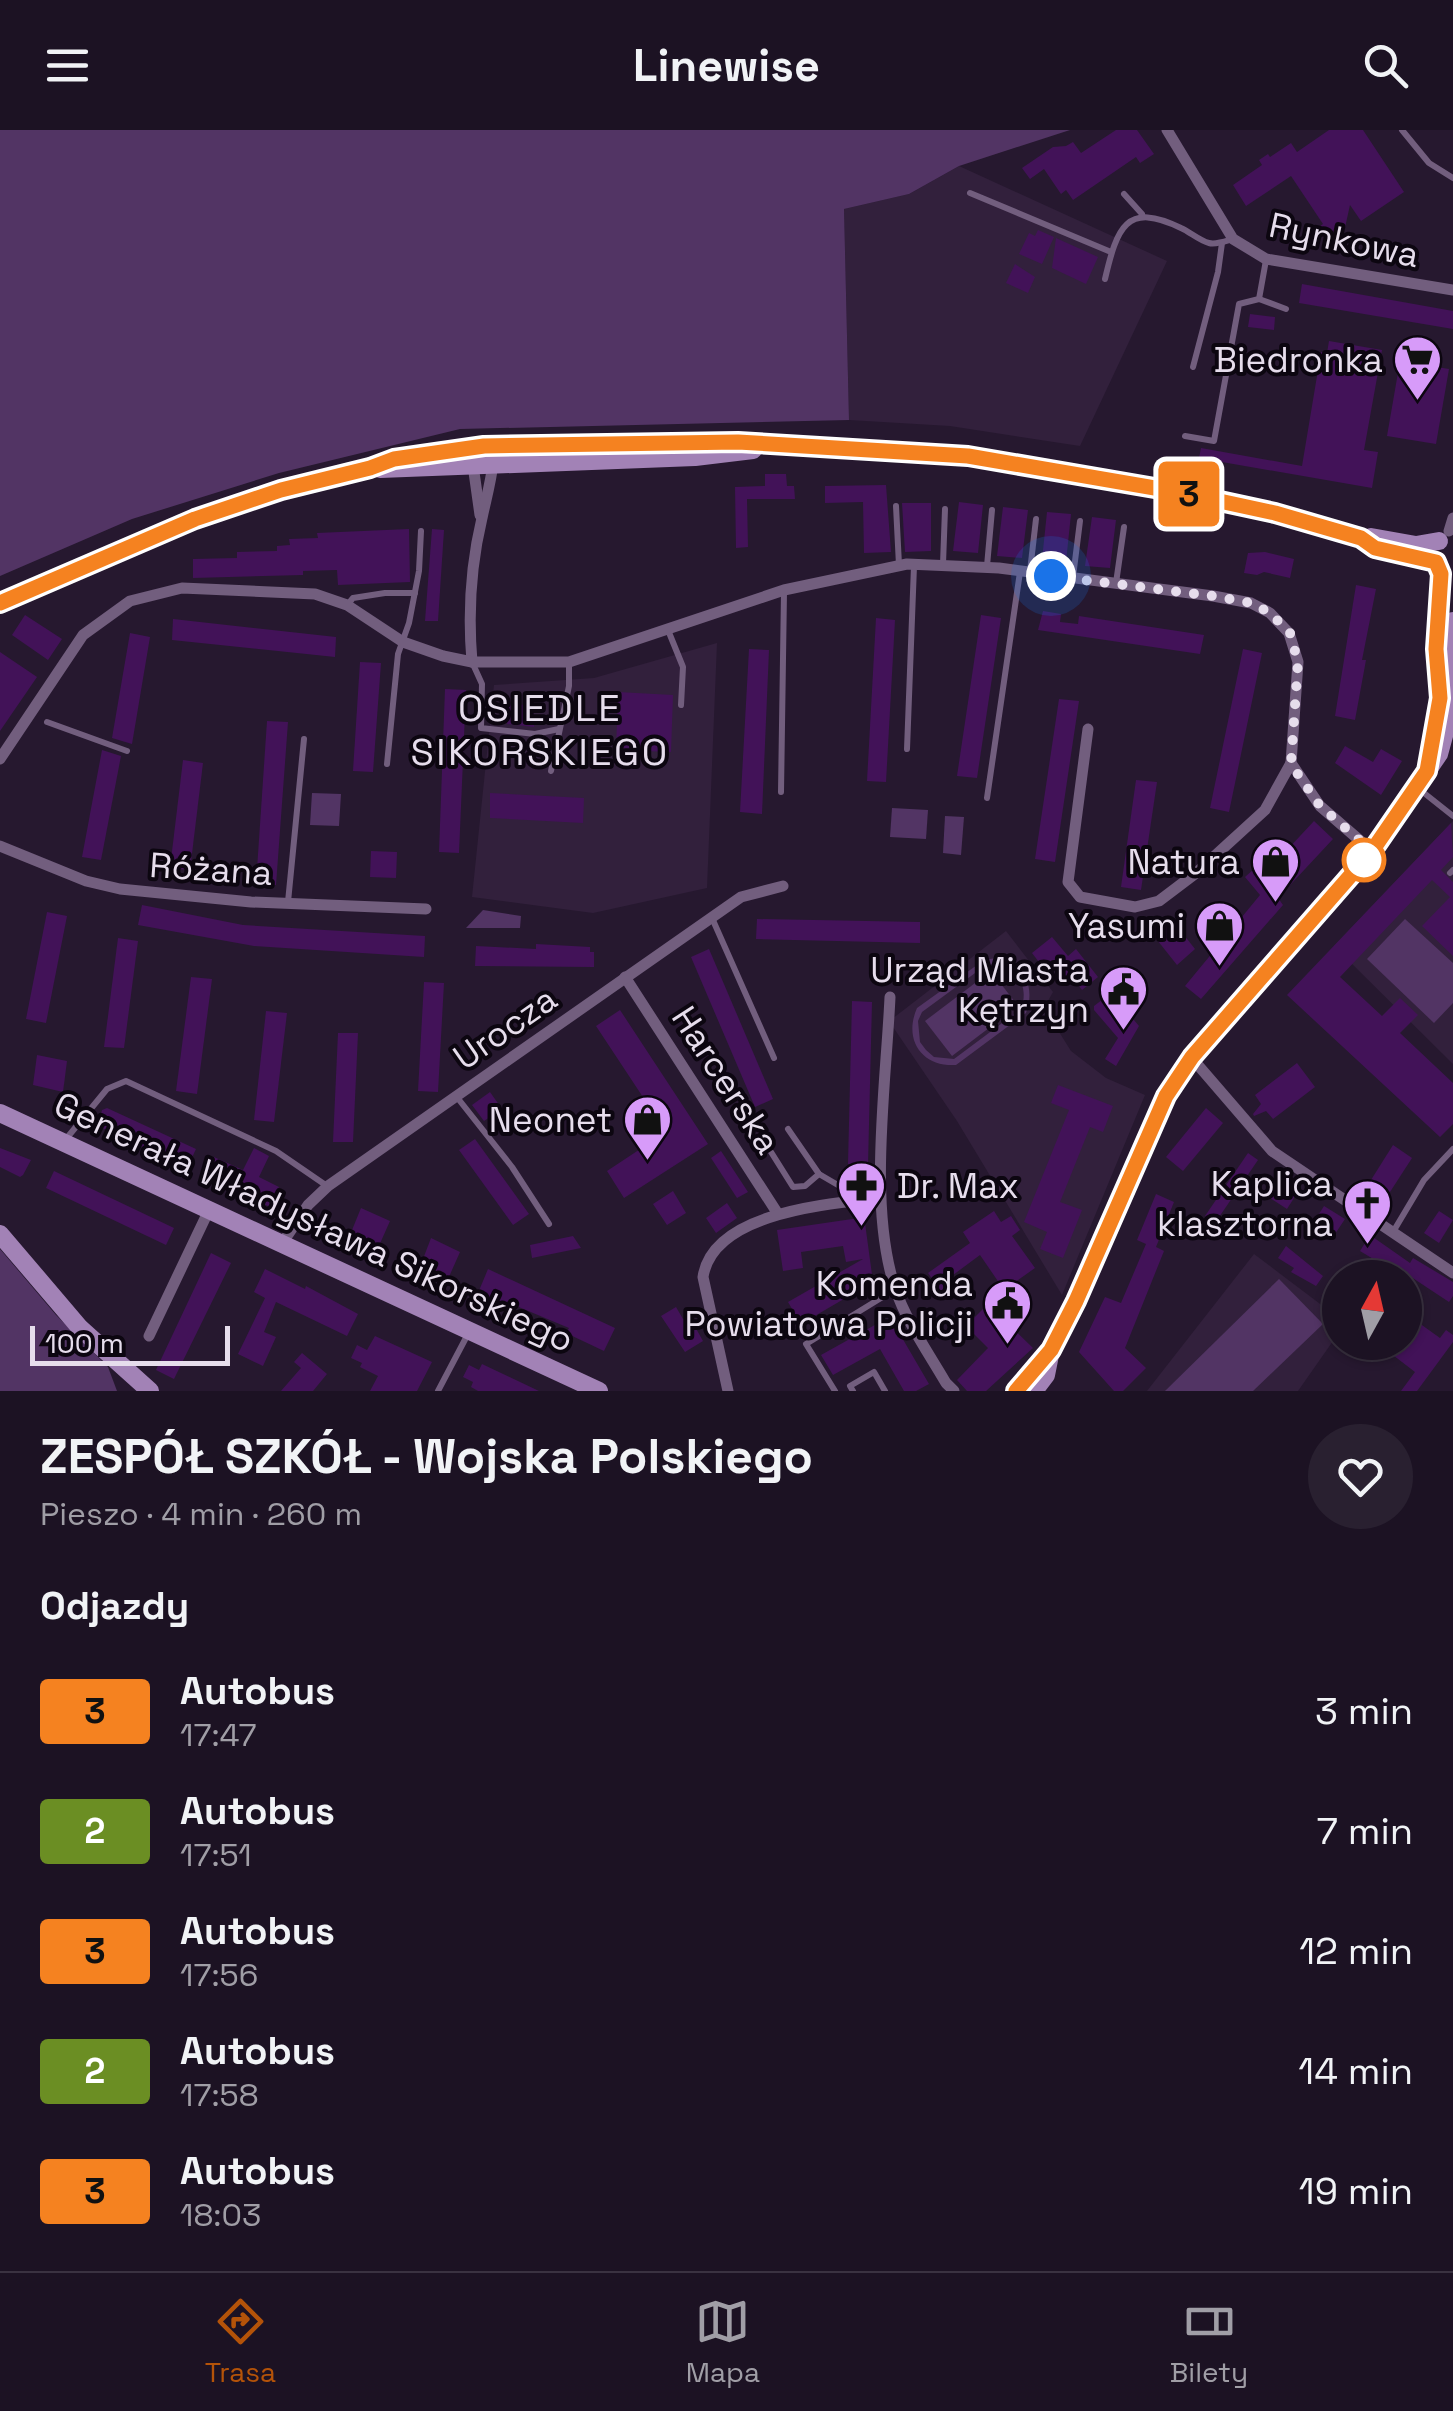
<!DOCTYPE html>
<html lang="pl">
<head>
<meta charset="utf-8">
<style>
	body { margin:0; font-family:"Space Grotesk",sans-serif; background:#292030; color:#f1f3f6; height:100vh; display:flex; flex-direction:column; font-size:38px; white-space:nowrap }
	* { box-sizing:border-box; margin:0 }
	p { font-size:32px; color:#a09ea6 }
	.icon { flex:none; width:55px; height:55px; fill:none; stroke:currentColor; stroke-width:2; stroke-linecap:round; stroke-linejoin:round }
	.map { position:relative; height:1261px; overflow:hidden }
	.details { display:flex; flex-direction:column; background:#1c1223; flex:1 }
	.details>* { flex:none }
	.badge { padding:0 20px; border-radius:8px; font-size:35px; line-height:65px }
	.needle { width:65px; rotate:8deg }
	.fabs { position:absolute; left:1322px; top:1130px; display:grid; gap:20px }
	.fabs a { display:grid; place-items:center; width:100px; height:100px; border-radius:50%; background:#1c1223; box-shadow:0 2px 8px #0004,0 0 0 2px #3a3241; font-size:50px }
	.scale { position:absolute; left:30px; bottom:25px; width:200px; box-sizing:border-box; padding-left:10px; border:5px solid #e6ddec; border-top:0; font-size:28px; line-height:35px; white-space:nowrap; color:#e6ddec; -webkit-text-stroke:8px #0c0610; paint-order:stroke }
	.you { position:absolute; width:50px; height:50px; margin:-25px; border:8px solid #fff; border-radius:50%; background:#1a73e8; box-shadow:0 0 0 15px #1a73e833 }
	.map>.badge { position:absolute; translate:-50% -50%; box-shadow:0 0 0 5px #fff }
	h2 { padding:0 40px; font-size:38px; line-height:90px }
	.round { display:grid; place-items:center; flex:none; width:105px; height:105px; border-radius:52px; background:#292030 }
	.summary { display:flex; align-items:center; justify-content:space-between; height:170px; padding:0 40px }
	h1 { font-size:48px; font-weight:600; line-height:75px }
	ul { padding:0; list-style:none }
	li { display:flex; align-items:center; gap:30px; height:120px; padding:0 40px }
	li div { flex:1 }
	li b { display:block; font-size:38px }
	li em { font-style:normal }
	li .badge { min-width:110px; font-weight:700; text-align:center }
	header { display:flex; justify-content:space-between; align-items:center; height:130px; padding:0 40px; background:#1c1223; font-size:45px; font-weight:600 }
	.dock { display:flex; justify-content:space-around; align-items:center; height:140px; border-top:2px solid #3a3241; background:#1c1223; font-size:28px; color:#a09ea6 }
	.dock a { display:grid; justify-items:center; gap:5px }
	.dock .active { color:#b45309 }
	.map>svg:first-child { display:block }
</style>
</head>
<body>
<header><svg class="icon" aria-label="menu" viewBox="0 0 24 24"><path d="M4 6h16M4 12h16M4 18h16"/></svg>Linewise<svg class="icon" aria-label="search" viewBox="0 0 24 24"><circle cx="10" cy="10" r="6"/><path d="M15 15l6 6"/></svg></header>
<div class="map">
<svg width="1453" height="1261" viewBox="0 0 1453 1261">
	<rect width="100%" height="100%" fill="#26182f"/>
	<g fill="#32203c">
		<path d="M959,36L1167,131L1080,316L950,296L849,290L844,79L909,64Z"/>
		<path d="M717,513L707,758L593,783L472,767L494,555L594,548Z"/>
		<path d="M1453,691V934L1334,816Z"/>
		<path d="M1006,801L1053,862L1044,878L1071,921L1106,948L1145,965L1062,1165L957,991L893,897L892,889Z"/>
		<path d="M1254,1124L1340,1189V1201L1298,1261H1147Z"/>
	</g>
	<g fill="#523464" fill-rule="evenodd">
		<path d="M0,0H1070L959,36L909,64L844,79L849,290L460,299L279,343L132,389L0,446Z"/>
		<path d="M312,663L341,664L339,696L310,695Z"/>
		<path d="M892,678L928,680L926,709L890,707Z"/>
		<path d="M945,686L964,687L961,725L943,723Z"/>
		<path d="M483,780L521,786L520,798H466Z"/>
		<path d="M1405,789L1453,833V873L1434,893L1367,829Z"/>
		<path d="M996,828C1024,835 1036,856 1026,883L956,935C922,937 903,910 917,878L984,830ZM996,834C1019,840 1029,857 1021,879L954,929L934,927L926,920L920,912L918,891L922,882L986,835Z"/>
		<path d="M991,841L1018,876L952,926L925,891Z"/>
		<path d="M0,1119L56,1185L108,1237L117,1261H0Z"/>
		<path d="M1279,1149L1323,1194L1253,1261H1165Z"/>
	</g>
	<g fill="#421258">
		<path d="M1116,0H1137L1154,24L1140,33L1136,27L1073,70L1066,60L1061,64L1044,39L1030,49L1022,38L1053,17L1066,16L1073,12L1081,23Z"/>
		<path d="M1329,0H1363L1404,62L1361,91L1350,75L1342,111L1334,117L1320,96L1323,94L1291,46L1246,76L1233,55L1262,35L1259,30L1268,24L1270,27L1291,13L1297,22Z"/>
		<path d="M1038,100L1054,107L1042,134L1019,124L1029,103L1035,106Z"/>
		<path d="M1056,108L1098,127L1086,154L1052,138Z"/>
		<path d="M1015,134L1035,147L1028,163L1006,153Z"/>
		<path d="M1302,154L1453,181V199L1299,173Z"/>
		<path d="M1250,184L1275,187L1274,200L1248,197Z"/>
		<path d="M1329,211L1382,220L1364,320L1378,322L1372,358L1199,328L1201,318L1302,336L1321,222L1327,223Z"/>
		<path d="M1400,231L1449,239L1436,314L1387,306Z"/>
		<path d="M765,344H786L787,356H794L795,369H747L748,417L736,418L735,357L765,356Z"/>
		<path d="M886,355L891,422L864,423L863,372L825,373V356Z"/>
		<path d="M959,372L983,375L978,423L953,421Z"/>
		<path d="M902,373H931V421L905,422Z"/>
		<path d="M1003,377L1028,380L1022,428L997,426Z"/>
		<path d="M1047,382L1071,384L1066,432L1042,430Z"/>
		<path d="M1092,387L1116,390L1110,438L1085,436Z"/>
		<path d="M409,399L410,452L338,455L337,440L303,441V445L193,448V429L237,428V422L277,421V416L290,415L289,409L318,408L317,403Z"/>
		<path d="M432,399L444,400L438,491H425Z"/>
		<path d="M1265,422L1294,429L1290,448L1264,442L1257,445L1244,443L1248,423Z"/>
		<path d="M1356,455L1376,459L1362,530H1366L1355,590L1335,586Z"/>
		<path d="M1043,481L1061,484L1060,492L1078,494L1079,486L1204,505L1200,524L1038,500Z"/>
		<path d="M25,485L62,509L48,530L12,505Z"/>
		<path d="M981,485L1001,488L977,648L957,646Z"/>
		<path d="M876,488L895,490L886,652L867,651Z"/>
		<path d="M173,489L336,507L335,527L172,510Z"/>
		<path d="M130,503L150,507L132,614L112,608Z"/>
		<path d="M749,519L769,520L762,684L740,682Z"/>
		<path d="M1243,519L1262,523L1229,682L1210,678Z"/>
		<path d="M0,522L37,547L0,601Z"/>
		<path d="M360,532L381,533L373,642L353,641Z"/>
		<path d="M445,559L466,560L459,723L439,722Z"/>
		<path d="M618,562L673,565L671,622L616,620Z"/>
		<path d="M1059,569L1079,571L1055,732L1035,729Z"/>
		<path d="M508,574L529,575V583H534V597L507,594Z"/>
		<path d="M267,591L288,592L276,755L256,754Z"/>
		<path d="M1345,616L1373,632L1381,619L1402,631L1381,665L1335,633Z"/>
		<path d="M102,620L121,626L101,730L82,727Z"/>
		<path d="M183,630L203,633L190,740L170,738Z"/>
		<path d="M1136,650L1157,652L1141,760L1121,757Z"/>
		<path d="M490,663L584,668L583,693L490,688Z"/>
		<path d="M1314,691L1333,709L1278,768L1283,775L1201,869L1185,856L1260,765L1245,747L1254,739L1261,748Z"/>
		<path d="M1451,693L1453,727L1441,740L1453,752V826L1422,796L1450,767L1432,750L1340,847L1382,886L1400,868L1418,885L1400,903L1453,953V994L1440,1007L1287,865Z"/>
		<path d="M371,721L397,722L396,748L370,747Z"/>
		<path d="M142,775L243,795L425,806L424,827L254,816L138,795Z"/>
		<path d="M47,782L67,786L46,893L26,889Z"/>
		<path d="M1169,786L1195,819L1177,835L1150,801Z"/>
		<path d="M757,789L920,792V813L756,809Z"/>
		<path d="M1052,807L1068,826L1076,819L1098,847L1082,860L1069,843L1064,848L1049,830L1042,836L1032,823Z"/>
		<path d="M118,808L138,811L124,918L104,917Z"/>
		<path d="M536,814L590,817V822H594V837L475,836L476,816L536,819Z"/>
		<path d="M709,819L773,969L755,977L691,827Z"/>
		<path d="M191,847L212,849L197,964L176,961Z"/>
		<path d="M424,852L444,853L438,962L418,961Z"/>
		<path d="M1111,863L1139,896L1116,936L1105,929L1118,908L1094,880V876Z"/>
		<path d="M852,871L872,872L868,1035L848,1034Z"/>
		<path d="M620,880L708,1014L624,1068L607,1041L666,1002L596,896Z"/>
		<path d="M266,881L287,883L274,992L254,990Z"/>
		<path d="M338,903H358L353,1012H333Z"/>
		<path d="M37,925L67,931L63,962L33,955Z"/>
		<path d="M1297,933L1315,957L1273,989L1266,981L1254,986L1253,984L1261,974L1255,965Z"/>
		<path d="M1058,955L1113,976L1103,1002L1090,997L1060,1072L1082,1080L1063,1128L1040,1119L1047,1102L1024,1092L1069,980L1051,973Z"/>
		<path d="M490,962L502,979L484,991L472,975Z"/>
		<path d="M107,978L196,1019L187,1038L98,996L102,980Z"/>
		<path d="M1206,978L1223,993L1183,1041L1166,1027Z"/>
		<path d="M475,1009L529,1084L513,1095L459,1020Z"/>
		<path d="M1393,1015L1412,1028L1390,1062L1371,1050Z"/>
		<path d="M0,1018L31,1030L23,1045L20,1047L0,1037Z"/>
		<path d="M254,1018L269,1026L259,1047L279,1057L270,1077L205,1047L214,1027L243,1040Z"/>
		<path d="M721,1021L748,1062L737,1068L711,1028Z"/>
		<path d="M1248,1023L1258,1030L1215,1093L1205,1086Z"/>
		<path d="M54,1041L174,1098L166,1115L46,1058Z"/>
		<path d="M1278,1047L1299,1060L1287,1079L1267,1066Z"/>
		<path d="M673,1061L686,1083L667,1095L653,1074Z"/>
		<path d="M1156,1064L1174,1072L1156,1117L1164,1121L1125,1218L1146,1238L1123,1261H1114L1079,1222L1105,1167L1121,1173L1146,1114L1137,1110Z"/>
		<path d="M727,1073L737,1088L716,1103L706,1088Z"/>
		<path d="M1324,1076L1345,1089L1333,1107L1312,1095Z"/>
		<path d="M361,1078L390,1091L378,1118L350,1105Z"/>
		<path d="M994,1081L1001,1092L1011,1086L1020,1100L1012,1106L1035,1138L1004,1160L980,1125L953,1145L958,1153L943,1164L928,1143L970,1113L963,1102Z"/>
		<path d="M1439,1081L1453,1090L1439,1113L1424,1103Z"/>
		<path d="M859,1088L865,1093L873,1152L801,1194L788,1172L863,1129L846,1132L843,1116L801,1122L803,1138L783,1141L777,1100Z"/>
		<path d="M1370,1105L1410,1133L1413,1128L1453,1152V1166L1449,1172L1393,1135L1390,1139L1360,1121Z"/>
		<path d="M573,1106L581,1118L532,1128L530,1115Z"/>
		<path d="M431,1108L460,1122L448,1149L420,1137Z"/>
		<path d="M1286,1116L1323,1146L1316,1156L1291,1142L1294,1138L1278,1128Z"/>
		<path d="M211,1123L231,1133L174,1249L156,1240Z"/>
		<path d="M265,1139L305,1159L306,1156L358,1184L347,1206L276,1172L264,1202L276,1207L263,1236L238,1224L265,1168L254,1162Z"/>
		<path d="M488,1139L615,1198L604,1221L566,1203L569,1198L514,1175L512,1180L478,1163Z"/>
		<path d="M988,1174L1033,1218L986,1261H967L957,1250L988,1218L966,1196Z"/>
		<path d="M676,1177L683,1189L689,1186L703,1211L685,1222L661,1186Z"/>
		<path d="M1405,1183L1440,1208L1446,1200L1453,1205V1212L1417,1261H1401L1415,1242L1376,1212H1405Z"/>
		<path d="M882,1191L894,1194L929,1254L916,1261H904L880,1219L833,1245L821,1225Z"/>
		<path d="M375,1206L432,1232L417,1261H370L378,1246L360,1237L362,1233L351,1228L357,1215L367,1220Z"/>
		<path d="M302,1223L327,1244L313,1261H281L301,1238L294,1232Z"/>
		<path d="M482,1234L539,1261H478L471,1257L473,1252L463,1247L469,1235L479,1240Z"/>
	</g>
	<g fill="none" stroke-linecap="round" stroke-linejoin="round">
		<g stroke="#725e7e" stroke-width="6">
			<path d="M1402,0L1429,33L1453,48"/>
			<path d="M970,63L1111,122"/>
			<path d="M1124,64L1142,84"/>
			<path d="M1105,149C1117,98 1126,71 1181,98C1190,102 1200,111 1209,113C1216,115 1226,111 1233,109"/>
			<path d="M1259,169L1286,179"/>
			<path d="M1193,237L1218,142L1222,113"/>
			<path d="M1185,306L1214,311L1239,174L1259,169L1266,130"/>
			<path d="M896,376L899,435"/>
			<path d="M943,434L945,379"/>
			<path d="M987,436L992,380"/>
			<path d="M1030,441L1036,389"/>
			<path d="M1073,447L1080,391"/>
			<path d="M1116,453L1124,397"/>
			<path d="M348,474L353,468L385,463H415"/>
			<path d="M668,500L683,537L681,575"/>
			<path d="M472,532L482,554L481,598L535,604L559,599"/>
			<path d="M47,592L127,621"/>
			<path d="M907,619L914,436"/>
			<path d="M387,634L398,524L409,493L419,441L421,401"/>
			<path d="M551,641L569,556V532"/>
			<path d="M1419,659L1453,686"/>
			<path d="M781,662L784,462"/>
			<path d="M987,668L1020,442"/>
			<path d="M1450,743L1453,740"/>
			<path d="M288,772L304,609"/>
			<path d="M712,788L774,928"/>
			<path d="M456,966L512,1037L549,1094"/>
			<path d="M788,999L819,1044L843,1058L853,1070"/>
			<path d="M66,1009L107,959L126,951L276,1021L327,1056"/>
			<path d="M771,1022L793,1057L805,1056L819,1044"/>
			<path d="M1393,1102L1424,1050L1453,1019"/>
			<path d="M438,1261L469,1202"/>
			<path d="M835,1261L806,1214L894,1160"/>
			<path d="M853,1261L850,1256L874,1242L885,1261"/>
		</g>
		<g stroke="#725e7e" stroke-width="11">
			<path d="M1167,0L1233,109L1266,129L1453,160"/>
			<path d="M480,385L473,335L484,316"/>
			<path d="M1449,401L1453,388"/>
			<path d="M472,532C468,485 471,434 482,388C486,369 491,352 493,333"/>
			<path d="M1088,599L1068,752L1080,767L1135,777L1159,771L1196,743L1265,680L1291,633"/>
			<path d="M0,629L83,505L130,471L182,458L315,464L347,475L403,512L443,526L472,532H569L784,460L907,434L999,438L1213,466L1251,473L1270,483L1289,503L1298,532L1291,633L1320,676L1372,721"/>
			<path d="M0,716L86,751L120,759L251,772L426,779"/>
			<path d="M625,847L778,1084"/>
			<path d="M890,867C886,955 868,1075 895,1158C906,1191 928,1222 946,1253L954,1261"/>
			<path d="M1191,927L1272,1021L1453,1143"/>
			<path d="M281,1115L308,1075L328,1056L741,767L783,756"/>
			<path d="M149,1206L209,1080"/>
			<path d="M728,1261L703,1147C713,1082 829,1074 880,1068"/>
		</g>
		<g stroke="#a282b6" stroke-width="18">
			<path d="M380,339L695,327L753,320"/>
			<path d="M1371,407L1416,415L1439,411"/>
			<path d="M0,472L195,389L281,360L370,338L394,329L484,316L738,312L967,326L1206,367L1275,383L1361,408L1375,418L1436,431"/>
			<path d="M1439,583L1437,496L1441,444"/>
			<path d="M0,983L599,1261"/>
			<path d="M0,1104L80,1198L150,1261"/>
			<path d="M1016,1261L1051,1219L1076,1171L1166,966L1191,927L1372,721L1439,624L1450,584L1453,491"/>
			<path d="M1034,1261L1046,1245L1051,1220"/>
		</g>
	</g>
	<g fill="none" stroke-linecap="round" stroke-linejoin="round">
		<defs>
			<path id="line" d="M0,473L195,389L281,360L370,338L394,329L484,316L738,312L968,326L1178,362L1275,383L1361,408L1375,418L1436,432L1441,444L1436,519L1440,568L1427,641L1372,721L1192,927L1166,966L1076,1171L1051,1220L1016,1261"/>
		</defs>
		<use href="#line" stroke="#fff" stroke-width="22"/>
		<use href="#line" stroke="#f58220" stroke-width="15"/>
		<path stroke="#e6ddec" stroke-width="10" stroke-dasharray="0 18" d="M1051,446L1213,466L1251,473L1270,483L1290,503L1298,532L1291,634L1320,676L1372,721L1364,730"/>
	</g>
	<defs>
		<symbol id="supermarket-pin" viewBox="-11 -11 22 30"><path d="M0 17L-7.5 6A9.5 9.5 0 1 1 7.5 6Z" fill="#d79bf9" stroke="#0c0610"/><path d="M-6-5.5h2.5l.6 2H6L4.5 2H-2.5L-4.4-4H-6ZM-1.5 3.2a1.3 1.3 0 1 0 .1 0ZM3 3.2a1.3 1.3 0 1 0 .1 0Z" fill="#111"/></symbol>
		<symbol id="shop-pin" viewBox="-11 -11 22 30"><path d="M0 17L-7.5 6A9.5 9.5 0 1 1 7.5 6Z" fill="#d79bf9" stroke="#0c0610"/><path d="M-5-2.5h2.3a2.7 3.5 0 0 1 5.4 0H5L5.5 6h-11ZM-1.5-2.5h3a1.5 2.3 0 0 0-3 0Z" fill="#111"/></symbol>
		<symbol id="civic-pin" viewBox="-11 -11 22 30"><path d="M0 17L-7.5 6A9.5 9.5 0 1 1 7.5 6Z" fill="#d79bf9" stroke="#0c0610"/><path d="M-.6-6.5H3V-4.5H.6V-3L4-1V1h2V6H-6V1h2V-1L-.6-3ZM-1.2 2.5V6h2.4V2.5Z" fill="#111"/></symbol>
		<symbol id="pharmacy-pin" viewBox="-11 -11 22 30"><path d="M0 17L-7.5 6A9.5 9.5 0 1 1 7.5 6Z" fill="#d79bf9" stroke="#0c0610"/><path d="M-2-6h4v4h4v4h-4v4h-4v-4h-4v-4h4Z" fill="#111"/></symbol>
		<symbol id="church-pin" viewBox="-11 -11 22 30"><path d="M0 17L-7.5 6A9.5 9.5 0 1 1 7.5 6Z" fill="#d79bf9" stroke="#0c0610"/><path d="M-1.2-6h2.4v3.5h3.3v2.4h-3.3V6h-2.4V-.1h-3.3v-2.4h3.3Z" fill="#111"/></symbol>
	</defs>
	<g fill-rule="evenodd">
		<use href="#supermarket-pin" x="1390" y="202" width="55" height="75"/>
		<use href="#shop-pin" x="1248" y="704" width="55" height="75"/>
		<use href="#shop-pin" x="1192" y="768" width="55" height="75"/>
		<use href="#civic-pin" x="1096" y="832" width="55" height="75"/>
		<use href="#shop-pin" x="620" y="962" width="55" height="75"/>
		<use href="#pharmacy-pin" x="834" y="1028" width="55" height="75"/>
		<use href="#church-pin" x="1340" y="1046" width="55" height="75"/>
		<use href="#civic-pin" x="980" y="1146" width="55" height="75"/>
	</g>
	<circle fill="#fff" stroke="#f58220" stroke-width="5" cx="1364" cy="730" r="20"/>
	<g text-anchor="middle" stroke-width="8" stroke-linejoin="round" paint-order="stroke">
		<g font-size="35" fill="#e6ddec" stroke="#0c0610">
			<text transform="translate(1344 110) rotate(12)" y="12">Rynkowa</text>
			<text transform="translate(211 739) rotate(4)" y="12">Różana</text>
			<text transform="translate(505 898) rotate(-35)" y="12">Urocza</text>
			<text transform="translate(726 950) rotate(57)" y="12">Harcerska</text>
			<text transform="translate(314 1092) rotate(25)" y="12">Generała Władysława Sikorskiego</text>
		</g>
		<g font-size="35" fill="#e6ddec" stroke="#0c0610" text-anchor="end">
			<text x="1383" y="242">Biedronka</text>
			<text x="1240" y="744">Natura</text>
			<text x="1185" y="808">Yasumi</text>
			<text x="1089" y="852">Urząd Miasta<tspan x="1089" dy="40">Kętrzyn</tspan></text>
			<text x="612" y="1002">Neonet</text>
			<text x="1333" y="1066">Kaplica<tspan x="1333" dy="40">klasztorna</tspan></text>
			<text x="897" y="1068" text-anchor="start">Dr. Max</text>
			<text x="973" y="1166">Komenda<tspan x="973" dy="40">Powiatowa Policji</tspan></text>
		</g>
		<g font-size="38" letter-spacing="2.5" fill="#e6ddec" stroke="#0c0610">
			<text x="540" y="591">OSIEDLE<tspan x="540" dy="44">SIKORSKIEGO</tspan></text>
		</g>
	</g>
</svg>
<div class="fabs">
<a><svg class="needle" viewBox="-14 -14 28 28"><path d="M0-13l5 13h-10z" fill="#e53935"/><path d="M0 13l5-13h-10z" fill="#a09ea6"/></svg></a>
</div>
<div class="scale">100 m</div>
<div class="you" style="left:1051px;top:446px"></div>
<b class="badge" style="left:1189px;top:364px;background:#f58220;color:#111">3</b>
</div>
<section class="details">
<div class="summary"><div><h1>ZESPÓŁ SZKÓŁ - Wojska Polskiego</h1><p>Pieszo · 4 min · 260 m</p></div><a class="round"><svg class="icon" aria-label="heart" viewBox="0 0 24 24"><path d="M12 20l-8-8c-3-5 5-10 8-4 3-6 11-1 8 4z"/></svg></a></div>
<h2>Odjazdy</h2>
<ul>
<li><span class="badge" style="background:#f58220;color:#111">3</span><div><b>Autobus</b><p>17:47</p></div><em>3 min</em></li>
<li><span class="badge" style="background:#6b8e23;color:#fff">2</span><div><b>Autobus</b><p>17:51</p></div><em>7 min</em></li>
<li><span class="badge" style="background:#f58220;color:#111">3</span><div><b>Autobus</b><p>17:56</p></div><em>12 min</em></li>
<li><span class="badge" style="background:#6b8e23;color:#fff">2</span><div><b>Autobus</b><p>17:58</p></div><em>14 min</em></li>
<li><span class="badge" style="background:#f58220;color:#111">3</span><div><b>Autobus</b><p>18:03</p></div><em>19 min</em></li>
</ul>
</section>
<nav class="dock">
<a class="active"><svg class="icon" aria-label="directions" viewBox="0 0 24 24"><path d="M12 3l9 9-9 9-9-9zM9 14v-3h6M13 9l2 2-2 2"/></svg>Trasa</a>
<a><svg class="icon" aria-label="map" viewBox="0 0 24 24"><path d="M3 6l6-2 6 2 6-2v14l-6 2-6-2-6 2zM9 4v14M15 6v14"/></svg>Mapa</a>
<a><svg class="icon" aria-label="tickets" viewBox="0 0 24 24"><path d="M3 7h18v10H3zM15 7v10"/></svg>Bilety</a>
</nav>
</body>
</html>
